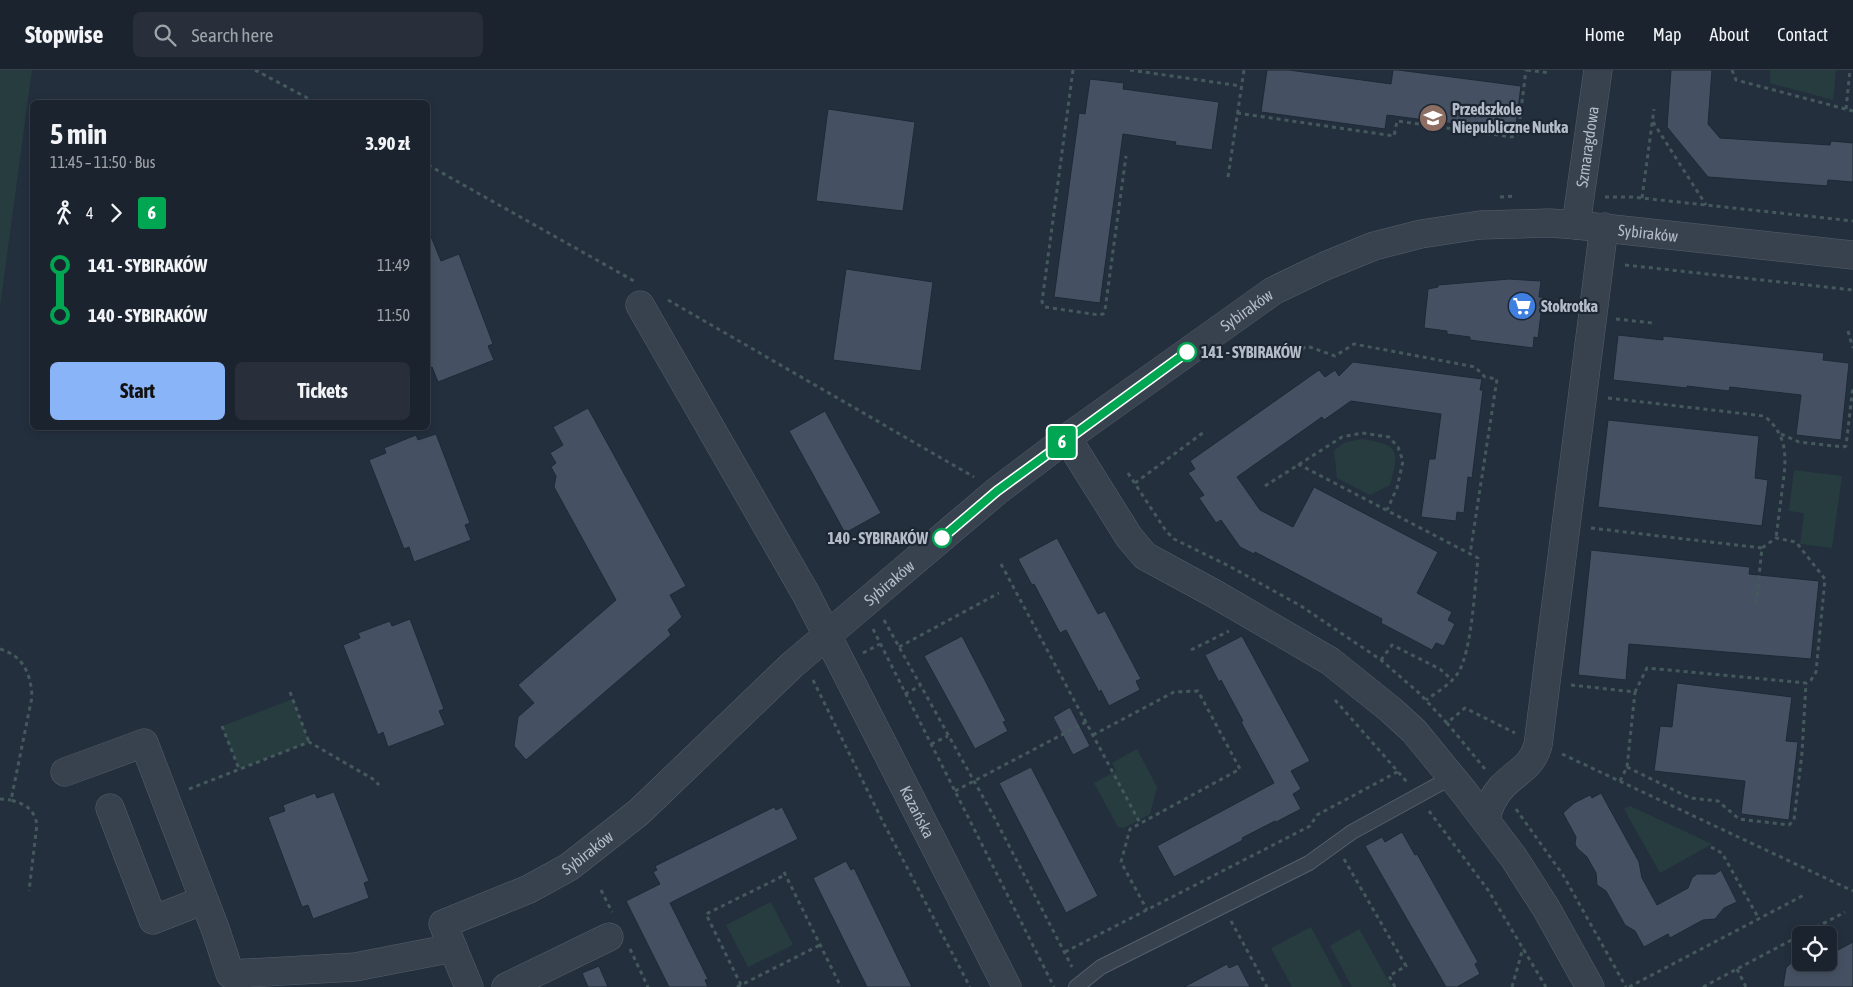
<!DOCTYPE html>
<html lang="en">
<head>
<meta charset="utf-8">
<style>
	body { margin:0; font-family:"Asap Condensed",sans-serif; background:#282f3a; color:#f1f3f6; height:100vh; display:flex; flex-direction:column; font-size:19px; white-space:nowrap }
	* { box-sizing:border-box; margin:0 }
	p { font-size:16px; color:#a0a4aa }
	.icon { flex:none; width:28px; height:28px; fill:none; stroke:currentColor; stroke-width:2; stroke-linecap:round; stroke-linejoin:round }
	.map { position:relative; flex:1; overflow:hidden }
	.details { position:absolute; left:30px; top:30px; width:400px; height:330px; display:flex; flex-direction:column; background:#1b232e; border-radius:8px; box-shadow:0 2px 8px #0003,0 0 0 1px #39404a }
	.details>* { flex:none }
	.badge { padding:0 10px; border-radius:4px; font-size:18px; line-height:32px }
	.buttons { position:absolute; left:1792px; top:856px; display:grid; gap:10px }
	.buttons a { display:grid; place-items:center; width:45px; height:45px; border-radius:8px; background:#1b232e; box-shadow:0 2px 8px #0003,0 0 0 1px #39404a; font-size:25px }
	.map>.badge { position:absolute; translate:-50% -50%; box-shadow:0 0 0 2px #fff }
	.legs { display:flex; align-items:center; gap:8px; height:55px; padding:0 20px; font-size:16px }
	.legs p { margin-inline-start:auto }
	.summary { display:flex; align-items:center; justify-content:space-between; height:85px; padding:0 20px }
	h1 { font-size:28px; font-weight:700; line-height:38px }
	.primary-button { display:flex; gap:10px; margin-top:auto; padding:10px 20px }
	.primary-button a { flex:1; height:58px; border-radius:8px; background:#8ab4f8; color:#111; font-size:20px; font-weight:700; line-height:58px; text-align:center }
	.primary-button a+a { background:#282f3a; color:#f1f3f6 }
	ul { padding:0 20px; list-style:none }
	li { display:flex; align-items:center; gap:18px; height:50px; font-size:19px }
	li i { display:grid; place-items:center; width:8px; height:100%; margin:0 6px; background:currentColor }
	li i::after { content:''; width:12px; height:12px; margin:-6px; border:4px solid; border-radius:50%; background:#1b232e }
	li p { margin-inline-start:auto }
	li:first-child i { background:linear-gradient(#0000 50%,currentColor 0) }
	li:last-child i { background:linear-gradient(currentColor 50%,#0000 0) }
	header { display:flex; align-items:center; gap:30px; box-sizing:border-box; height:70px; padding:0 25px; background:#1b232e; border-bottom:1px solid #39404a }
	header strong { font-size:24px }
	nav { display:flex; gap:28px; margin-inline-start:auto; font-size:18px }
	.search { width:350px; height:45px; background:#282f3a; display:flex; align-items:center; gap:12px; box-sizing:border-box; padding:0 18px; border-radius:8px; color:#a0a4aa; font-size:19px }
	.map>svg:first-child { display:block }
</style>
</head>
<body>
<header>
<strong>Stopwise</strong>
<div class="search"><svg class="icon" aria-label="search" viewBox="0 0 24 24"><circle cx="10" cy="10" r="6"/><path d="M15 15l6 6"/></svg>Search here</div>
<nav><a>Home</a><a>Map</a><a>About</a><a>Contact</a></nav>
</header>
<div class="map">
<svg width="1853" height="917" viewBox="0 0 1853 917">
	<rect width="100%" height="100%" fill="#242f3e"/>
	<g fill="#263c3f">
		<path d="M0,0H32L0,237Z"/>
		<path d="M1770,0H1836L1833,30L1770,13Z"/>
		<path d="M1362,369C1400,375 1399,380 1390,415L1370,425L1337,408L1334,380L1346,372Z"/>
		<path d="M1794,400L1842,406L1832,478L1800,474L1804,443L1789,441Z"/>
		<path d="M293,629L309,672L239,699L222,656Z"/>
		<path d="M1137,679L1157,717L1150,744L1124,758L1118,757L1094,713L1116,701L1112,693Z"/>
		<path d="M1630,736L1712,774L1660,803L1624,739Z"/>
		<path d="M771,832L793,875L748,897L726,855Z"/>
		<path d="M1311,857L1343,917H1292L1271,878Z"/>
		<path d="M1359,859L1392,917H1352L1330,876Z"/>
	</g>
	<g fill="#455162" stroke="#1f2835">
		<path d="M1267,0H1289L1391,14L1393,0H1398L1521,16L1515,62L1387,45L1385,59L1261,42Z"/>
		<path d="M1671,0H1712L1708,54L1720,68L1830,75L1831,71L1853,73V112L1828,110L1827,116L1708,107L1667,57Z"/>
		<path d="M1090,9L1124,13L1123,19L1219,32L1212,80L1175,75L1176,72L1123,64L1100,233L1054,227L1079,43L1085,44Z"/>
		<path d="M828,39L915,52L903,141L816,131Z"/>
		<path d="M428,159L441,191L459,184L493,274L488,276L494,290L438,312L432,297L428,299Z"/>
		<path d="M846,199L933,212L921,301L833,290Z"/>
		<path d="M1509,209L1541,211L1539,227H1543L1538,268L1534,267L1533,278L1470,270V267L1447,264V261L1424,258L1428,219L1438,217V215Z"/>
		<path d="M1618,265L1663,270V266L1824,283L1823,290L1849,293L1841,370L1796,365L1801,325L1730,317L1729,321L1687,316V318L1613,310Z"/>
		<path d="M1353,292L1482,309L1480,320H1483L1472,408L1468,407L1464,443L1457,442L1456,451L1421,447L1429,389H1435L1441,344L1351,331L1324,350L1322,347L1237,407L1260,440L1293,457L1314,417L1438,482L1417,523L1452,542L1448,550L1455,554L1444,576L1436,573L1432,580L1381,553L1382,549L1297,504L1255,482L1254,484L1240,477L1221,450L1216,453L1199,428L1204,425L1188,403L1195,399L1190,391L1319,300L1325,307L1335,300L1339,306Z"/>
		<path d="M588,338L686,516L670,525L682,547L668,560L671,565L526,690L514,676L518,647L534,633L518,615L616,530L554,417L556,406L551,397L556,393L550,383L563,375L553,357Z"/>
		<path d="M825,341L881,443L845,463L789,361Z"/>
		<path d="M1608,350L1759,366L1755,408L1768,410L1762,456L1598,437Z"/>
		<path d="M436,364L470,453L465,455L471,470L414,492L409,477L404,479L369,390L386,383L384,378L416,365L418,370Z"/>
		<path d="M1057,468L1098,544L1105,541L1141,609L1136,611L1140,620L1109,636L1101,620L1099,622L1066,560L1060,563L1034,514L1032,515L1018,489Z"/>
		<path d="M1591,480L1750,497L1749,504L1819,511L1811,589L1629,574L1626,610L1578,605Z"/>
		<path d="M410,549L444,639L439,641L445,655L388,677L383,662L378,665L343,575L360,568L358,563L390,551L392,556Z"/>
		<path d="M962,566L1006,651L1003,652L1008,661L975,679L924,586Z"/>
		<path d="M1242,566L1310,691L1291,701L1301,719L1293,724L1301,739L1276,752L1275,751L1242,768L1243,770L1174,807L1157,776L1274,713L1241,652L1243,651L1221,610L1219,612L1205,585Z"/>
		<path d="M1677,613L1792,627L1786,671L1798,672L1789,750L1741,744L1745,711L1654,701L1660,656L1672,657Z"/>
		<path d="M1070,637L1090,676L1073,685L1053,647Z"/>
		<path d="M1031,697L1098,826L1066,843L999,713Z"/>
		<path d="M334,722L369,811L364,813L369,828L313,849L308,835L302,837L268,747L285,741L283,735L315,723L317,728Z"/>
		<path d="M1601,723L1639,792L1642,808L1657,835L1688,818L1692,808L1697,804H1715L1721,800L1737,832L1724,838L1715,849L1703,850L1670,868L1668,864L1644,877L1635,861L1625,855L1606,821L1597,815L1596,803L1587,787L1577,778L1575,774L1576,767L1563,743L1574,733L1590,725L1592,728Z"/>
		<path d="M774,737L776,740L782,737L798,769L670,833L708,909L705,910L708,917H669L626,831L660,814L653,802L657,800L655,796Z"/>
		<path d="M1402,762L1415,785L1417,784L1478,892L1475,894L1480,904L1457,917H1446L1365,776L1382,767L1385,772Z"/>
		<path d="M846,791L851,800L854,798L912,917H867L813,808Z"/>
		<path d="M1853,872V917H1783L1786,898L1792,892L1796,890H1801V892L1829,894V875L1838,880Z"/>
		<path d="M1227,894L1229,898L1238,894L1250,917H1184Z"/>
		<path d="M599,896L608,917H588L582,903Z"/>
	</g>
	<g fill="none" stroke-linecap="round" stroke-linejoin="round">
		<defs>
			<path id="service" d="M1076,917L1101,897L1309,793L1352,762L1452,707"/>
			<g id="minor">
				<path id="s1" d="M1576,155L1598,0"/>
				<path id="s2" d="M640,235L806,524L1007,917"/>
				<path d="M1067,368L1129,467L1145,486L1215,524L1330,591L1391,640L1414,661L1464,722L1514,788L1546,838L1590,917"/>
				<path d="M65,702L144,673L216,861L230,904L355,897L453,878"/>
				<path d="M110,738L153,850L204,830"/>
				<path d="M1486,750C1488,738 1493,727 1501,718C1515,702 1532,698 1538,675L1604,157"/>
				<path id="s3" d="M469,917L443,854L529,819L569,797L639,742L792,595L997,421L1067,368L1273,221L1325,196L1374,176L1421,164L1480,155L1550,153L1576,155L1853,185"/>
				<path d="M506,917L609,867"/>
			</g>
		</defs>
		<use href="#service" stroke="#565f6c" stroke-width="16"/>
		<use href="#minor" stroke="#565f6c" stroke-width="29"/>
		<g stroke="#44595c" stroke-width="3" stroke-dasharray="4 4" stroke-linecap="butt">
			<path d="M255,0L315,32"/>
			<path d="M1073,0L1042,232L1045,237L1099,245L1103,244L1105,240L1126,86"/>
			<path d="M1130,0L1241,16"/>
			<path d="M1527,0L1550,3"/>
			<path d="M1732,0L1736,10L1853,41"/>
			<path d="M1846,39L1850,0"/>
			<path d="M1237,43L1394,66L1397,51L1512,67L1518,64L1526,0"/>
			<path d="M1653,52L1706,135"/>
			<path d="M428,95L634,211"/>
			<path d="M1228,107L1244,0"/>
			<path d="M1500,127L1516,126"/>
			<path d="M1605,127H1632L1853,151"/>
			<path d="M1642,128L1654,39"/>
			<path d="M1625,195L1853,220"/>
			<path d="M668,230L974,407"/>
			<path d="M1616,249L1653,253"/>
			<path d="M1848,261L1853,278"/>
			<path d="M1302,279L1307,276L1335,286L1354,274L1475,297L1485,307L1497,309L1470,484"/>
			<path d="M1608,328L1764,346C1790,366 1786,392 1782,421C1780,437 1778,452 1776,468"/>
			<path d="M1781,364L1799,372L1843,377L1846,376L1853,316"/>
			<path d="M1298,394L1478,488C1475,515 1472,581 1458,603C1451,614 1437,622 1426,630"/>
			<path d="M1128,403L1166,461L1174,469L1229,496L1301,536L1381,590L1419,623L1447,653"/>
			<path d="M1135,413L1204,362"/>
			<path d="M1265,416L1342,367L1362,363L1389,367L1398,377L1403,391L1397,418L1387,440"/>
			<path d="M1591,458L1762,478"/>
			<path d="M1001,494L1140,753"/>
			<path d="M884,550L993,745L1072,897"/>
			<path d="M873,559L1054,917"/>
			<path d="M899,577L999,523"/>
			<path d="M0,579C24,586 31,605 32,627L11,730C26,735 33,738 37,754L29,821"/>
			<path d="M1191,580L1229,561"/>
			<path d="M863,583L880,574"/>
			<path d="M1381,590L1392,575L1440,599L1452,610"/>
			<path d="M813,610L883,752L970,917"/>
			<path d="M1571,615L1635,622L1647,598L1806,613L1811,610L1816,602L1825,509L1796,472L1776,468L1762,478L1756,535"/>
			<path d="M290,622L309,672"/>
			<path d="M905,624L920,616"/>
			<path d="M1335,630L1407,712"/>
			<path d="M222,656L239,699"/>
			<path d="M1093,665L1174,622L1198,621L1240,699L1130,759L1121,792L1147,840"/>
			<path d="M931,674L948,666"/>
			<path d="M1562,684L1853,821"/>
			<path d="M1627,697L1690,728L1718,731L1739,749L1789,755L1794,750L1802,683L1806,613"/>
			<path d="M1485,699L1447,653L1465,638L1515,663"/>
			<path d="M1620,711L1627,697L1635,622"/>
			<path d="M189,719L309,672L373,709L379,715"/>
			<path d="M955,721L1086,652"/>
			<path d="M0,729L11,730"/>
			<path d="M1516,739L1563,805L1626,917"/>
			<path d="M1429,741L1488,820L1546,917"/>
			<path d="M1711,777L1722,783L1759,849"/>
			<path d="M1344,789L1406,896L1389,906L1395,917"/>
			<path d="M784,802L841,917"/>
			<path d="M601,820L612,842"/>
			<path d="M1231,851L1267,917"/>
			<path d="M1802,865L1845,842"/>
			<path d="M630,879L648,917"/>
			<path d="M1065,882L1310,756L1317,745L1399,701"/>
			<path d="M1737,899L1746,917"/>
			<path d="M741,915L706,844L785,805"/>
			<path d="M737,917L820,875"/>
			<path d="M1512,917L1523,878"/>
			<path d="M1629,917L1804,825"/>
			<path d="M1703,917L1801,865"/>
		</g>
		<use href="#service" stroke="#38414e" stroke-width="14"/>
		<use href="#minor" stroke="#38414e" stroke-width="28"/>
	</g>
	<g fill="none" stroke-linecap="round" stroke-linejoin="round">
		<defs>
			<path id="line-1" d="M942,468L997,421L1187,282"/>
		</defs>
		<use href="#line-1" stroke="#fff" stroke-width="11"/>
		<use href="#line-1" stroke="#00a651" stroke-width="8"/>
	</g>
	<defs>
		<symbol id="school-disc" viewBox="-11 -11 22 22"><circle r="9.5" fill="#8d6e63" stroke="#1d2633"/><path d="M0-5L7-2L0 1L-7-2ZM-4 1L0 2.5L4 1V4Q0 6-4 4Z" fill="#fff"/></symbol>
		<symbol id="supermarket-disc" viewBox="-11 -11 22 22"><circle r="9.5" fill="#3f7fe0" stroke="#1d2633"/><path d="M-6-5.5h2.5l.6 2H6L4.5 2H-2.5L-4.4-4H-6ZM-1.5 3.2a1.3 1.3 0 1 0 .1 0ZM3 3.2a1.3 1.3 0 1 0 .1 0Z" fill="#fff"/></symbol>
	</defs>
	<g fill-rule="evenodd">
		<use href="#school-disc" x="1417" y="32" width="32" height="32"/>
		<use href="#supermarket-disc" x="1506" y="220" width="32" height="32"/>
	</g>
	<g fill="#fff" stroke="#00a651" stroke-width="2.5">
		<circle cx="1187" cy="282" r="9"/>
		<circle cx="942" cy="468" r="9"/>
	</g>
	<g text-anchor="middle" stroke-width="4.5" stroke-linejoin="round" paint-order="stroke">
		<g font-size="16" font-weight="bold" fill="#b4bcc9" stroke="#1d2633" text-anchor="start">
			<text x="1452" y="45">Przedszkole<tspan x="1452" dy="18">Niepubliczne Nutka</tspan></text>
			<text x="1541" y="242">Stokrotka</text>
		</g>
		<g font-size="16" fill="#b4bcc9" stroke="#1d2633">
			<text dy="6" stroke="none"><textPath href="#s1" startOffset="79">Szmaragdowa</textPath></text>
			<text dy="6" stroke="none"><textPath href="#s3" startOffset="1505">Sybiraków</textPath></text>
			<text dy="6" stroke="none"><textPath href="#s3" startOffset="1085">Sybiraków</textPath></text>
			<text dy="6" stroke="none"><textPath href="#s3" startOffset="635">Sybiraków</textPath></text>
			<text dy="6" stroke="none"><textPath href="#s2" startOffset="578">Kazańska</textPath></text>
			<text dy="6" stroke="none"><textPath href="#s3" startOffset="230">Sybiraków</textPath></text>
		</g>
		<g font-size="16" font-weight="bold" fill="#b4bcc9" stroke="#1d2633" text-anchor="start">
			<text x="1201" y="288">141 - SYBIRAKÓW</text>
			<text x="928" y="474" text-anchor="end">140 - SYBIRAKÓW</text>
		</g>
	</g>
</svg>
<div class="buttons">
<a><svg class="icon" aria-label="locate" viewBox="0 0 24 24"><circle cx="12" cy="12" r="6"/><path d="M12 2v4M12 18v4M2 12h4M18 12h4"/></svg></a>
</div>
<b class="badge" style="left:1062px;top:372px;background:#00a651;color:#fff">6</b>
<section class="details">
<div class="summary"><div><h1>5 min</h1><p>11:45 – 11:50 · Bus</p></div><b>3.90 zł</b></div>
<div class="legs"><svg class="icon" aria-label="walk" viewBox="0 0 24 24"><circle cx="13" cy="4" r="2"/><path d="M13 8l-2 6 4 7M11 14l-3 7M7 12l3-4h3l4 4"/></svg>4<svg class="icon" aria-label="forward" viewBox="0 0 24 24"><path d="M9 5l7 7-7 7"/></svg><b class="badge" style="background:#00a651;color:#fff">6</b></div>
<ul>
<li><i style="color:#00a651"></i><b>141 - SYBIRAKÓW</b><p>11:49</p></li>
<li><i style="color:#00a651"></i><b>140 - SYBIRAKÓW</b><p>11:50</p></li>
</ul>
<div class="primary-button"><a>Start</a><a>Tickets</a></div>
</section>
</div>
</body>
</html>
